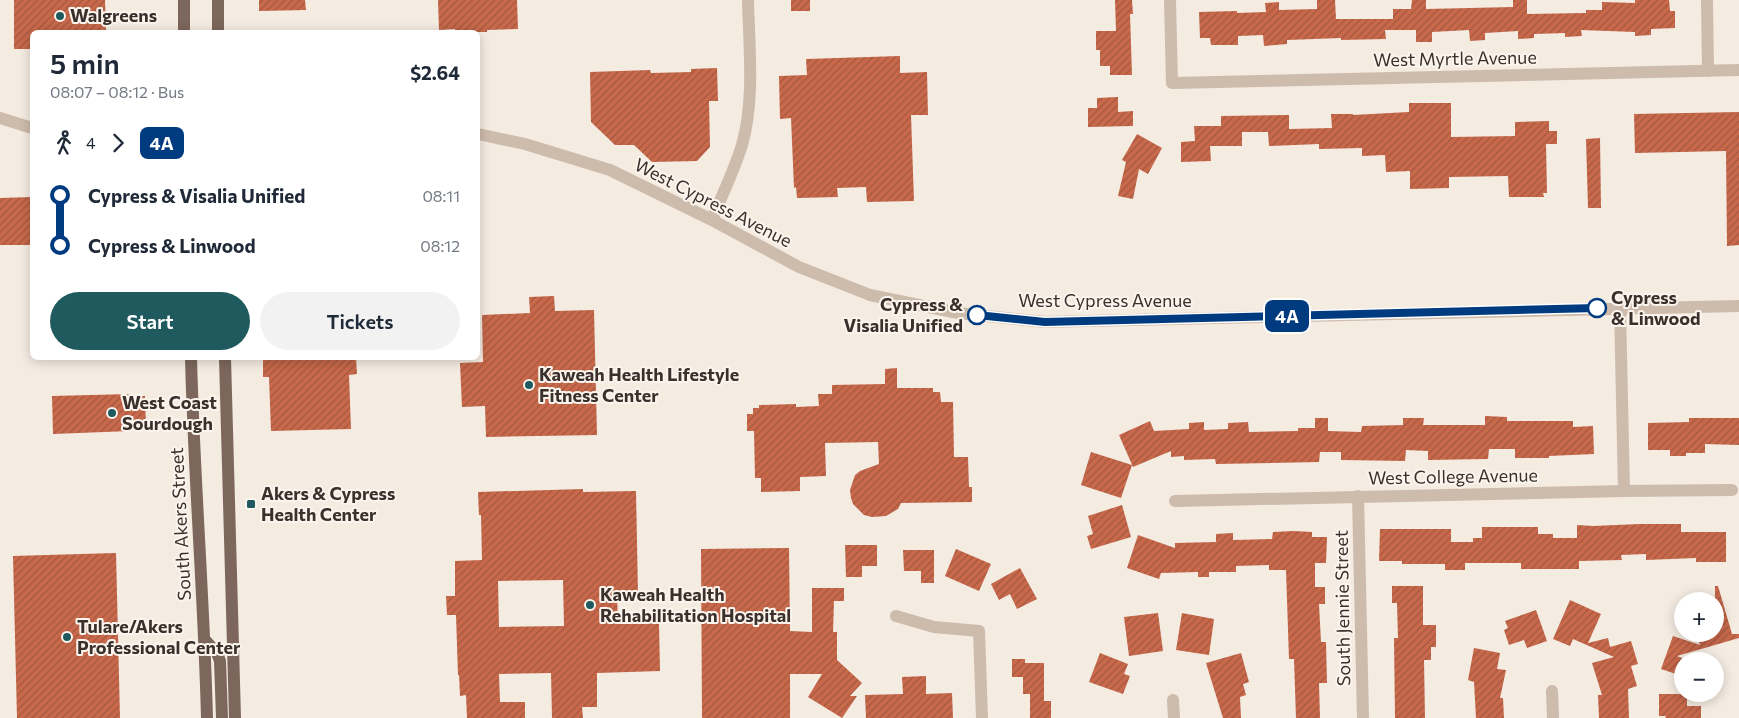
<!DOCTYPE html>
<html lang="en">
<head>
<meta charset="utf-8">
<style>
	body { margin:0; font-family:Commissioner,sans-serif; background:#f2f2f3; color:#1f2937; height:100vh; display:flex; flex-direction:column; font-size:19px; white-space:nowrap }
	* { box-sizing:border-box; margin:0 }
	p { font-size:16px; color:#747a83 }
	.icon { flex:none; width:28px; height:28px; fill:none; stroke:currentColor; stroke-width:2; stroke-linecap:round; stroke-linejoin:round }
	.map { position:relative; flex:1; overflow:hidden }
	.details { position:absolute; left:30px; top:30px; width:450px; height:330px; display:flex; flex-direction:column; background:#fff; border-radius:8px; box-shadow:0 2px 12px #0003 }
	.details>* { flex:none }
	.badge { padding:0 10px; border-radius:8px; font-size:18px; line-height:32px }
	.controls { position:absolute; left:1674px; top:592px; display:grid; gap:10px }
	.controls a { display:grid; place-items:center; width:50px; height:50px; border-radius:50%; background:#fff; box-shadow:0 2px 12px #0003; font-size:25px }
	.map>.badge { position:absolute; translate:-50% -50%; box-shadow:0 0 0 2px #fff }
	.legs { display:flex; align-items:center; gap:8px; height:55px; padding:0 20px; font-size:16px }
	.legs p { margin-inline-start:auto }
	.headline { display:flex; align-items:center; justify-content:space-between; height:85px; padding:0 20px }
	h1 { font-size:28px; font-weight:600; line-height:38px }
	.primary-button { display:flex; gap:10px; margin-top:auto; padding:10px 20px }
	.primary-button a { flex:1; height:58px; border-radius:30px; background:#1f5a5e; color:#fff; font-size:20px; font-weight:600; line-height:58px; text-align:center }
	.primary-button a+a { background:#f2f2f3; color:#1f2937 }
	ul { padding:0 20px; list-style:none }
	li { display:flex; align-items:center; gap:18px; height:50px; font-size:19px }
	li i { display:grid; place-items:center; width:8px; height:100%; margin:0 6px; background:currentColor }
	li i::after { content:''; width:12px; height:12px; margin:-6px; border:4px solid; border-radius:50%; background:#fff }
	li p { margin-inline-start:auto }
	li:first-child i { background:linear-gradient(#0000 50%,currentColor 0) }
	li:last-child i { background:linear-gradient(currentColor 50%,#0000 0) }
	.map>svg:first-child { display:block }
</style>
</head>
<body>
<div class="map">
<svg width="1739" height="718" viewBox="0 0 1739 718">
	<defs>
		<pattern id="building-hatch" width="6" height="6" patternUnits="userSpaceOnUse" patternTransform="scale(1.25)"><rect width="6" height="6" fill="#c8694b"/><path d="M-1 1l2-2M0 6l6-6M5 7l2-2" fill="none" stroke="#a4573f"/></pattern>
	</defs>
	<rect width="100%" height="100%" fill="#f4ebe1"/>
	<g fill="url(#building-hatch)" fill-rule="evenodd">
		<path d="M14,0H105L106,32H32V49H14Z"/>
		<path d="M259,0H305L306,10L259,11Z"/>
		<path d="M438,0H517L518,29L487,30V32H455V29L439,30Z"/>
		<rect x="791" y="0" width="19" height="11"/>
		<path d="M1115,0H1132L1133,14H1130L1132,75H1110V66H1100V50H1096V31H1116Z"/>
		<path d="M1317,0H1335L1336,19H1393V9H1411L1412,0H1426V9L1513,7V0H1527V14L1586,13V10H1602V2L1635,3V0H1669L1670,11H1675V28L1651,29V35L1635,36V32L1581,30L1582,36L1565,37V33L1534,34V38L1518,39V31L1485,33V40L1470,41L1469,30L1432,32V42H1416V30H1385L1386,39L1341,40V38L1287,40V44L1264,46L1263,35L1238,36V45H1211L1210,38H1200L1199,12L1237,11V13L1266,12L1265,3L1279,2V10L1317,9Z"/>
		<path d="M900,56V73L927,72L928,115H911L914,201L867,202L866,187L837,188L838,197L797,198L796,187L794,188L791,118L780,119L779,76L807,75L806,59Z"/>
		<path d="M717,68L718,101H709L710,147L697,161L652,162L634,145H615L591,122L590,72L650,70L651,73L691,72V69Z"/>
		<path d="M1118,97V112L1133,111V126L1088,127V108H1097V98Z"/>
		<path d="M1409,103H1451V137L1515,136V122L1549,121V131H1557V144H1546L1547,193H1543L1544,197H1509L1508,176L1449,177V188L1410,189V171L1386,172L1385,155L1362,156V148L1319,149V144L1269,146L1268,132H1242V146H1210L1211,161L1181,162V142L1195,141L1194,126H1221V116L1289,115V129L1332,128L1331,114H1353V115L1409,112Z"/>
		<path d="M1739,112V245L1727,246L1726,151L1635,153L1634,114Z"/>
		<path d="M1137,134L1162,148L1148,174L1139,169L1133,199L1118,196L1126,162L1122,160Z"/>
		<path d="M1600,138L1601,208H1588L1586,139Z"/>
		<path d="M32,197V245H0V198Z"/>
		<path d="M554,296L555,311L594,310L597,435L486,437L485,406L462,407L460,363L483,362L482,315L530,313L529,297Z"/>
		<path d="M263,358H356L357,374L349,375L351,429L271,431L269,377H263Z"/>
		<path d="M897,368V388H933V392H940L941,402H953L954,457H968L969,487H972V502L901,503L898,509L886,516L872,517L864,515L853,504L851,498L850,490L855,475L860,471L879,464L878,442L825,443L826,476L800,477V491L761,492V478H755L754,431H747V414H753V408H759V405L796,404V407L819,406L818,394H832V385L885,384V369Z"/>
		<path d="M130,394V397L145,396L146,427L130,428V431L53,434L52,396Z"/>
		<path d="M1485,416L1507,417V421H1573V427L1593,426L1594,454L1549,456V458H1515V449H1489L1488,459L1428,460V451L1406,450L1405,461L1341,460V452H1320L1319,462L1216,464L1215,459L1184,460V456L1171,457V451L1133,467L1119,435L1150,421L1154,431L1189,429V423L1204,422V430L1228,429V423L1248,422L1249,432L1298,431V428H1315V418H1328V431L1361,432L1362,426L1403,425V418H1424L1423,425H1485Z"/>
		<path d="M1689,418H1739V445L1705,444V453H1686V456H1670V450H1648V423L1689,422Z"/>
		<path d="M1091,452L1132,465L1121,498L1081,485Z"/>
		<path d="M583,489V492L636,491L638,593H617L618,624L659,623L660,671L597,673V707H582L583,718H552L551,673L499,674L500,702H525V718H467L466,695L460,696L459,675H458L456,615H447L446,596H455V561L482,560L481,515H479L478,492ZM563,580L564,626L499,627L498,581Z"/>
		<path d="M1122,505L1131,537L1091,549L1087,536L1093,534L1088,516Z"/>
		<path d="M1640,524H1681V532H1726V562H1696V558L1646,560V554L1621,555L1622,560L1579,561V569H1521V563H1465V570H1445V564H1402V561H1379L1380,529H1451V542H1473V538H1482V527H1538V534H1553V538H1577V525L1593,526Z"/>
		<path d="M1294,531L1312,532V537H1327L1326,563H1315V587H1325V604H1319L1321,642H1326L1327,683H1319L1320,718H1296L1294,659H1289L1286,570H1269V565L1236,566V572H1209V577H1198V572L1161,573L1159,579L1127,568L1138,535L1175,548V543L1216,542V534L1233,533V540L1272,539L1273,532Z"/>
		<path d="M845,545H877V566H862V577H846Z"/>
		<path d="M789,548L790,631L812,632V588H844V601H834L833,632H837V660L862,683L850,696H857L842,718L808,697L822,674H790V718H702L701,549Z"/>
		<path d="M956,549L991,564L979,591L945,576Z"/>
		<path d="M903,550H934V583H921V571H904Z"/>
		<path d="M116,553L120,718H17L13,556Z"/>
		<path d="M1020,568L1037,599L1017,609L1010,594L999,600L991,584Z"/>
		<path d="M1392,586H1423V625H1436V647H1431V660H1424L1425,718H1395L1394,638H1398L1397,603H1392Z"/>
		<path d="M1715,586H1718L1732,634H1739V638L1677,656L1682,658V676L1661,669L1673,636L1700,645L1696,634H1715Z"/>
		<path d="M1570,600L1601,614L1588,643L1608,638L1610,647L1631,641L1638,664L1631,666L1637,686L1628,689L1629,718H1599L1598,695H1602L1592,663L1614,657L1573,639L1570,646L1553,639Z"/>
		<path d="M1536,610L1547,641L1527,648L1524,640L1509,645L1504,630L1508,628L1505,621Z"/>
		<path d="M1158,613L1163,651L1129,656L1124,617Z"/>
		<path d="M1182,613L1214,619L1209,655L1176,650Z"/>
		<path d="M1474,648L1500,653L1497,669L1506,670L1500,698H1503L1504,718H1476L1474,682L1468,680Z"/>
		<path d="M1100,653L1128,664L1124,674L1130,676L1123,694L1089,682Z"/>
		<path d="M1241,653L1249,682L1243,684L1246,695L1240,697L1241,718H1223L1206,663Z"/>
		<path d="M1012,659H1025V663H1044V701H1051V718H1030V694H1023V677H1012Z"/>
		<path d="M926,676V694L952,693L953,718H866L865,695L903,694L902,677Z"/>
		<path d="M1659,694H1687V706H1701V718H1665L1666,716H1659Z"/>
	</g>
	<g fill="none" stroke-linecap="round" stroke-linejoin="round">
		<g stroke="#cdbbac" stroke-width="12">
			<path d="M1170,0L1172,83L1739,70"/>
			<path d="M1707,0L1708,71"/>
			<path d="M0,118L32,128"/>
			<path d="M478,134L525,144L610,170L712,220L799,267L870,295L958,313L1045,322L1739,306"/>
			<path d="M712,220C722,195 734,171 742,145C755,99 749,48 748,0"/>
			<path d="M1620,308L1624,491"/>
			<path d="M1358,496L1363,718"/>
			<path d="M1175,501L1624,491L1732,490"/>
			<path d="M896,616L934,627L979,631L982,718"/>
			<path d="M1552,691L1553,718"/>
			<path d="M1173,700L1174,718"/>
		</g>
		<g stroke="#7d675c" stroke-width="12">
			<path d="M184,0V32"/>
			<path d="M218,0V32"/>
			<path d="M191,358C194,478 204,598 207,718"/>
			<path d="M225,358L235,718"/>
			<path d="M205,640L217,653L220,661L222,718"/>
		</g>
	</g>
	<g fill="none" stroke-linecap="round" stroke-linejoin="round">
		<defs>
			<path id="line-1" d="M977,315L1045,322L1597,308"/>
		</defs>
		<use href="#line-1" stroke="#fff" stroke-width="11"/>
		<use href="#line-1" stroke="#003b80" stroke-width="8"/>
	</g>
	<g fill="#1f5a5e" stroke="#fbf5ee" stroke-width="2">
		<circle cx="60" cy="16" r="5"/>
		<circle cx="529" cy="385" r="5"/>
		<circle cx="112" cy="413" r="5"/>
		<rect x="246" y="499" width="10" height="10" rx="2.5"/>
		<circle cx="590" cy="605" r="5"/>
		<circle cx="67" cy="637" r="5"/>
	</g>
	<g fill="#fff" stroke="#003b80" stroke-width="2.5">
		<circle cx="1597" cy="308" r="9"/>
		<circle cx="977" cy="315" r="9"/>
	</g>
	<g text-anchor="middle" stroke-width="4" stroke-linejoin="round" paint-order="stroke">
		<g font-size="18" font-weight="bold" fill="#3b302b" stroke="#fbf5ee" text-anchor="start">
			<text x="70" y="22">Walgreens</text>
			<text x="539" y="381">Kaweah Health Lifestyle<tspan x="539" dy="21">Fitness Center</tspan></text>
			<text x="122" y="409">West Coast<tspan x="122" dy="21">Sourdough</tspan></text>
			<text x="261" y="500">Akers &amp; Cypress<tspan x="261" dy="21">Health Center</tspan></text>
			<text x="600" y="601">Kaweah Health<tspan x="600" dy="21">Rehabilitation Hospital</tspan></text>
			<text x="77" y="633">Tulare/Akers<tspan x="77" dy="21">Professional Center</tspan></text>
		</g>
		<g font-size="18" fill="#3b302b" stroke="#fbf5ee">
			<text transform="translate(1455 59) rotate(-1)" y="6">West Myrtle Avenue</text>
			<text transform="translate(713 203) rotate(27)" y="6">West Cypress Avenue</text>
			<text x="1105" y="307">West Cypress Avenue</text>
			<text transform="translate(1453 477) rotate(-1)" y="6">West College Avenue</text>
			<text transform="translate(181 524) rotate(-93)" y="6">South Akers Street</text>
			<text transform="translate(1343 608) rotate(-91)" y="6">South Jennie Street</text>
		</g>
		<g font-size="18" font-weight="bold" fill="#3b302b" stroke="#fbf5ee" text-anchor="start">
			<text x="1611" y="304">Cypress<tspan x="1611" dy="21">&amp; Linwood</tspan></text>
			<text x="963" y="311" text-anchor="end">Cypress &amp;<tspan x="963" dy="21">Visalia Unified</tspan></text>
		</g>
	</g>
</svg>
<div class="controls">
<a>+</a>
<a>−</a>
</div>
<b class="badge" style="left:1287px;top:316px;background:#003b80;color:#fff">4A</b>
<section class="details">
<div class="headline"><div><h1>5 min</h1><p>08:07 – 08:12 · Bus</p></div><b>$2.64</b></div>
<div class="legs"><svg class="icon" aria-label="walk" viewBox="0 0 24 24"><circle cx="13" cy="4" r="2"/><path d="M13 8l-2 6 4 7M11 14l-3 7M7 12l3-4h3l4 4"/></svg>4<svg class="icon" aria-label="forward" viewBox="0 0 24 24"><path d="M9 5l7 7-7 7"/></svg><b class="badge" style="background:#003b80;color:#fff">4A</b></div>
<ul>
<li><i style="color:#003b80"></i><b>Cypress &amp; Visalia Unified</b><p>08:11</p></li>
<li><i style="color:#003b80"></i><b>Cypress &amp; Linwood</b><p>08:12</p></li>
</ul>
<div class="primary-button"><a>Start</a><a>Tickets</a></div>
</section>
</div>
</body>
</html>
